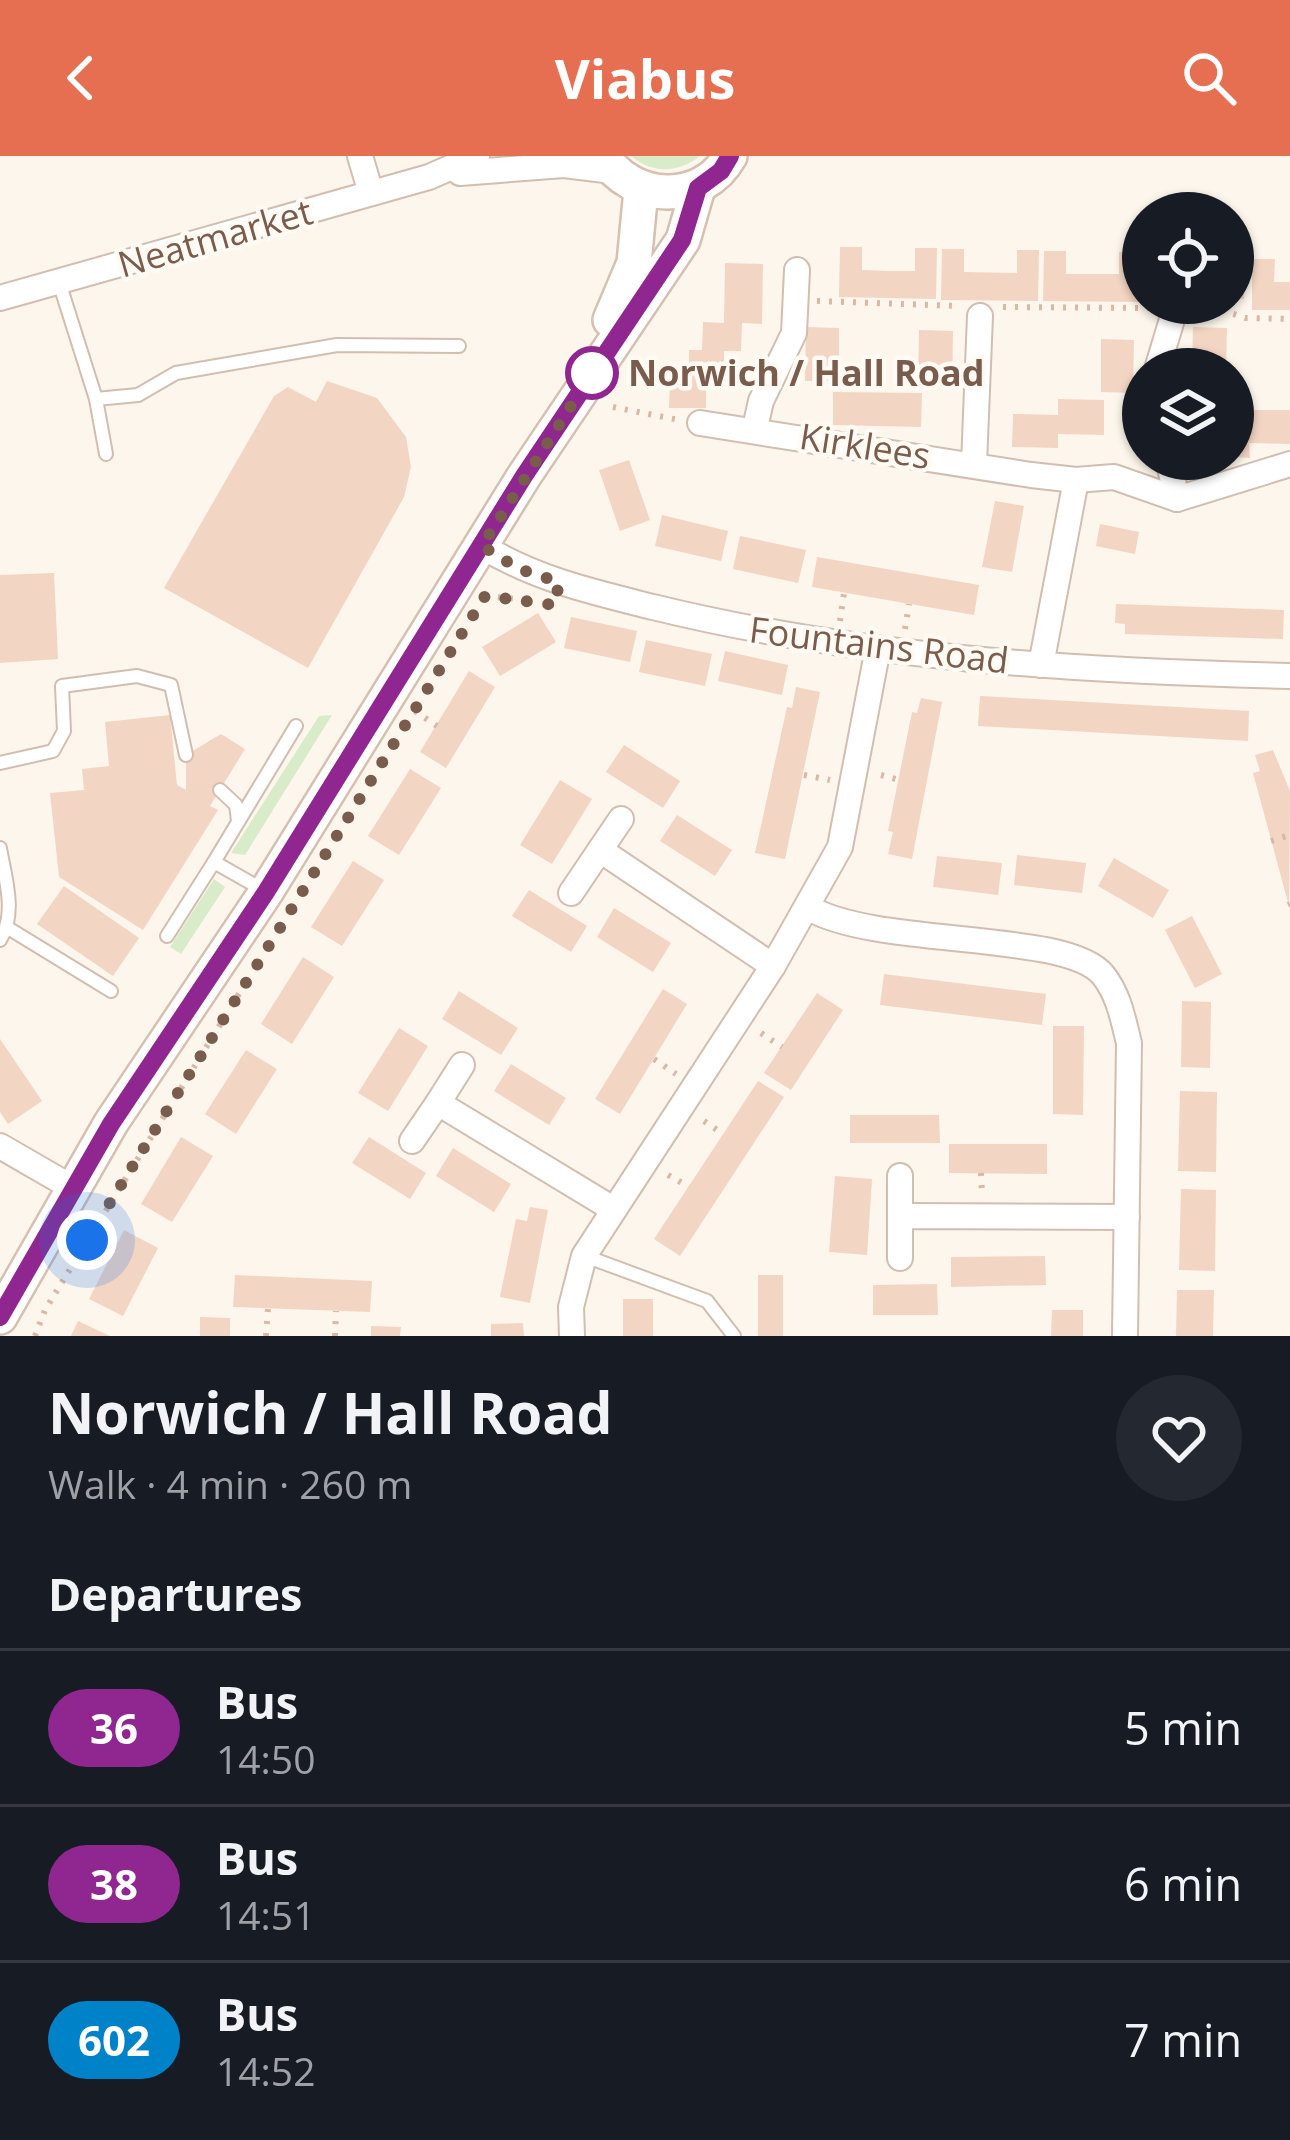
<!DOCTYPE html>
<html lang="en">
<head>
<meta charset="utf-8">
<style>
	body { margin:0; font-family:"Open Sans",sans-serif; background:#242831; color:#f1f3f6; height:100vh; display:flex; flex-direction:column; font-size:45px; white-space:nowrap }
	* { box-sizing:border-box; margin:0 }
	p { font-size:39px; color:#9ea1a6 }
	.icon { flex:none; width:66px; height:66px; fill:none; stroke:currentColor; stroke-width:2; stroke-linecap:round; stroke-linejoin:round }
	.map { position:relative; height:1180px; overflow:hidden }
	.panel { display:flex; flex-direction:column; background:#171b24; flex:1 }
	.panel>* { flex:none }
	.badge { padding:0 24px; border-radius:39px; font-size:42px; line-height:78px }
	.fabs { position:absolute; left:1122px; top:36px; display:grid; gap:24px }
	.fabs a { display:grid; place-items:center; width:132px; height:132px; border-radius:50%; background:#171b24; box-shadow:0 3px 9px #0004; font-size:60px }
	.you { position:absolute; width:60px; height:60px; margin:-30px; border:9px solid #fff; border-radius:50%; background:#1a73e8; box-shadow:0 0 0 18px #1a73e833 }
	.map>.badge { position:absolute; translate:-50% -50%; box-shadow:0 0 0 6px #fff }
	h2 { padding:0 48px; font-size:45px; line-height:108px }
	.round { display:grid; place-items:center; flex:none; width:126px; height:126px; border-radius:63px; background:#242831 }
	.overview { display:flex; align-items:center; justify-content:space-between; height:204px; padding:0 48px }
	h1 { font-size:57px; font-weight:700; line-height:90px }
	ul { padding:0; list-style:none }
	li { display:flex; align-items:center; gap:36px; height:156px; padding:0 48px; border-top:3px solid #363941 }
	li div { flex:1 }
	li b { display:block; font-size:45px }
	li em { font-style:normal }
	li .badge { min-width:132px; font-weight:700; text-align:center }
	header { display:flex; justify-content:space-between; align-items:center; height:156px; padding:0 48px; background:#e76f51; color:#fff; font-size:54px; font-weight:700 }
	.map>svg:first-child { display:block }
</style>
</head>
<body>
<header><svg class="icon" aria-label="back" viewBox="0 0 24 24"><path d="M15 5l-7 7 7 7"/></svg>Viabus<svg class="icon" aria-label="search" viewBox="0 0 24 24"><circle cx="10" cy="10" r="6"/><path d="M15 15l6 6"/></svg></header>
<div class="map">
<svg width="1290" height="1180" viewBox="0 0 1290 1180">
	<rect width="100%" height="100%" fill="#fdf6ec"/>
	<g fill="#d8ecc9">
		<path d="M631,0H700C679,17 652,18 631,0Z"/>
		<path d="M332,559L245,699L231,697L319,560Z"/>
		<path d="M214,723L225,731L181,798L170,791Z"/>
	</g>
	<g fill="#f3d5c3">
		<path d="M840,91H862V114L889,115H915V92H937L936,143L839,141Z"/>
		<path d="M942,93H964V116L1017,117V94H1039L1038,145L941,144Z"/>
		<path d="M1044,95H1066V118H1119V96H1141L1140,146L1043,145Z"/>
		<path d="M1233,96H1245L1244,143H1233Z"/>
		<path d="M1252,103H1275L1274,126H1290V154H1252Z"/>
		<path d="M725,107L763,108L762,168L742,167L741,195H724V225H706V252H669L670,224H689V194H702L703,166L724,167Z"/>
		<path d="M806,171L839,172V225H805Z"/>
		<path d="M1193,171L1227,172L1226,213H1192Z"/>
		<path d="M919,174L953,175L952,231L918,230Z"/>
		<path d="M1101,183L1134,184L1133,237L1101,236Z"/>
		<path d="M327,225L377,242L406,281L411,311L404,341L308,512L164,432L274,240L288,231L316,246Z"/>
		<path d="M833,236L922,237L921,271L833,269Z"/>
		<path d="M1058,243L1104,244V279L1058,278V292L1012,291L1013,258L1058,259Z"/>
		<path d="M1250,254H1290V288L1249,287L1250,302L1233,301V267H1249Z"/>
		<path d="M629,304L650,364L620,375L599,314Z"/>
		<path d="M995,345L1024,350L1012,416L982,411Z"/>
		<path d="M662,359L728,375L721,405L655,390Z"/>
		<path d="M1100,368L1139,376L1135,398L1096,390Z"/>
		<path d="M740,380L806,394L798,427L733,413Z"/>
		<path d="M817,401L979,429L974,459L812,431Z"/>
		<path d="M54,417L58,503L0,507V419Z"/>
		<path d="M1116,448L1284,454L1283,483L1125,478V468L1115,467Z"/>
		<path d="M538,457L556,486L500,520L482,491Z"/>
		<path d="M571,461L637,475L630,506L564,492Z"/>
		<path d="M646,484L712,498L705,530L639,516Z"/>
		<path d="M725,495L788,509L782,539L718,525Z"/>
		<path d="M469,515L495,531L446,612L420,596Z"/>
		<path d="M796,531L820,536L785,703L755,697L787,551L792,552Z"/>
		<path d="M980,540L1249,555L1248,585L978,570Z"/>
		<path d="M921,542L942,546L912,703L888,698L893,676L888,675L912,556L917,557Z"/>
		<path d="M170,559L177,629L186,634V599L221,578L245,593L210,650L218,654L143,774L59,721L50,637L84,634L82,613L109,610L105,566Z"/>
		<path d="M624,589L680,625L663,652L606,616Z"/>
		<path d="M1273,594L1290,635L1289,750L1253,617L1260,615L1255,599Z"/>
		<path d="M410,613L441,632L399,699L368,680Z"/>
		<path d="M560,624L592,643L552,708L520,689Z"/>
		<path d="M677,659L732,694L715,720L660,685Z"/>
		<path d="M1017,699L1086,707L1082,737L1014,729Z"/>
		<path d="M937,700L1002,707L998,739L933,731Z"/>
		<path d="M1114,702L1169,734L1153,762L1098,730Z"/>
		<path d="M353,705L384,724L342,790L311,771Z"/>
		<path d="M64,730L139,782L113,820L37,768Z"/>
		<path d="M529,734L587,770L571,796L512,760Z"/>
		<path d="M614,752L671,787L653,816L597,781Z"/>
		<path d="M1192,760L1222,818L1195,832L1165,774Z"/>
		<path d="M303,801L334,821L292,888L261,868Z"/>
		<path d="M884,818L1046,838L1042,869L880,849Z"/>
		<path d="M663,833L687,848L620,958L595,943Z"/>
		<path d="M459,835L518,872L501,899L442,863Z"/>
		<path d="M817,837L843,854L791,934L764,917Z"/>
		<path d="M1182,845L1211,846L1210,912L1181,911Z"/>
		<path d="M1053,870H1084L1083,959L1053,958Z"/>
		<path d="M399,872L428,890L388,955L358,937Z"/>
		<path d="M0,883L42,945L8,968L0,956Z"/>
		<path d="M246,894L277,913L236,978L205,958Z"/>
		<path d="M511,908L566,942L549,969L494,935Z"/>
		<path d="M758,925L784,941L680,1100L654,1083Z"/>
		<path d="M1180,935L1217,936L1216,1016L1178,1015Z"/>
		<path d="M850,959H939L940,987H850Z"/>
		<path d="M181,981L213,1000L172,1066L141,1048Z"/>
		<path d="M369,981L426,1017L410,1043L352,1007Z"/>
		<path d="M949,988H1047V1018L949,1017Z"/>
		<path d="M453,992L511,1028L494,1056L436,1020Z"/>
		<path d="M835,1020L872,1023L867,1099L829,1096Z"/>
		<path d="M1181,1033L1216,1034L1215,1115L1179,1114Z"/>
		<path d="M530,1051L548,1054L530,1147L500,1141L516,1063L527,1065Z"/>
		<path d="M124,1074L158,1092L123,1160L89,1143Z"/>
		<path d="M1045,1100L1046,1129L951,1131V1101Z"/>
		<path d="M235,1119L372,1125L370,1156L233,1151Z"/>
		<rect x="758" y="1119" width="25" height="61"/>
		<path d="M937,1128L938,1159H873V1129Z"/>
		<path d="M1177,1134H1214L1213,1180H1176Z"/>
		<rect x="623" y="1143" width="30" height="37"/>
		<path d="M1052,1154H1083V1180H1051Z"/>
		<path d="M200,1161L230,1162V1180H200Z"/>
		<path d="M78,1165L110,1180H71Z"/>
		<path d="M523,1167L524,1180H491V1168Z"/>
		<path d="M371,1170L401,1171L400,1180H371Z"/>
	</g>
	<g fill="none" stroke-linecap="round" stroke-linejoin="round">
		<defs>
			<g id="lane">
				<path d="M59,126L96,243L106,298"/>
				<path d="M96,243L138,239L176,217L337,189L459,190"/>
				<path d="M0,607L53,595L64,575L62,530L137,520L171,529L186,599"/>
				<path d="M220,634L236,649L238,665"/>
				<path d="M0,692C5,721 17,758 0,784"/>
				<path d="M265,735L214,706L296,570"/>
				<path d="M8,772L111,835"/>
				<path d="M167,780L214,706"/>
				<path d="M585,1100L707,1145L734,1180"/>
			</g>
			<g id="street">
				<path d="M360,0L371,37"/>
				<path d="M460,17L564,9L613,15"/>
				<path d="M0,142L429,21L477,0"/>
				<path d="M1157,213L1177,147"/>
				<path d="M700,267L1031,319L1076,324L1114,321L1177,343L1290,308"/>
				<path d="M755,272L761,245L794,177L797,114"/>
				<path d="M1168,303L1177,343"/>
				<path d="M974,308L980,160"/>
				<path d="M482,390C535,423 593,436 653,451C861,502 1077,515 1290,520"/>
				<path d="M1041,509L1076,324"/>
				<path d="M600,694L621,663"/>
				<path d="M571,737L600,694L773,810"/>
				<path d="M809,752C878,792 1066,774 1103,819C1119,839 1123,863 1129,887L1125,1180"/>
				<path d="M438,947L462,909"/>
				<path d="M412,985L438,947L613,1053"/>
				<path d="M0,990L71,1031"/>
				<path d="M900,1020V1060"/>
				<path d="M900,1102V1060L1127,1061"/>
				<path d="M572,1180L571,1151L584,1100L773,810L840,691L878,492"/>
			</g>
			<g id="secondary">
				<path d="M603,0C632,46 702,50 730,0"/>
				<path d="M610,164L634,107L641,34"/>
				<path d="M0,1161L111,967L266,736L524,320L683,84L698,32"/>
			</g>
		</defs>
		<use href="#lane" stroke="#d1beb0" stroke-width="16"/>
		<use href="#street" stroke="#d1beb0" stroke-width="28"/>
		<use href="#secondary" stroke="#d6c0b0" stroke-width="38"/>
		<g stroke="#d9b8a5" stroke-width="6" stroke-dasharray="3 9" stroke-linecap="butt">
			<path d="M817,145L960,150"/>
			<path d="M1003,151L1152,152"/>
			<path d="M1222,154L1245,162L1290,163"/>
			<path d="M613,251L679,264"/>
			<path d="M486,440L527,444"/>
			<path d="M840,465L844,437"/>
			<path d="M905,473L909,448"/>
			<path d="M415,555L437,570"/>
			<path d="M804,619L830,624"/>
			<path d="M881,619L899,624"/>
			<path d="M1271,685L1290,679"/>
			<path d="M1288,749L1290,748"/>
			<path d="M761,877L782,891"/>
			<path d="M654,903L676,918"/>
			<path d="M704,965L723,978"/>
			<path d="M981,1017L982,1037"/>
			<path d="M668,1019L689,1031"/>
			<path d="M35,1180L45,1154L245,828"/>
			<path d="M266,1180L268,1152"/>
			<path d="M335,1180L336,1155"/>
		</g>
		<use href="#lane" stroke="#fff" stroke-width="12"/>
		<use href="#street" stroke="#fff" stroke-width="24"/>
		<use href="#secondary" stroke="#fff" stroke-width="33"/>
	</g>
	<g fill="none" stroke-linecap="round" stroke-linejoin="round">
		<defs>
			<path id="line" d="M0,1161L111,968L266,736L524,320L682,84L698,32L721,15L730,0"/>
		</defs>
		<use href="#line" stroke="#fff" stroke-width="27"/>
		<use href="#line" stroke="#90268f" stroke-width="18"/>
		<path stroke="#7a5c4d" stroke-width="12" stroke-dasharray="0 21.6" d="M87,1084L485,440L555,449L559,426L519,413L482,390L592,217"/>
	</g>
	<circle fill="#fff" stroke="#90268f" stroke-width="6" cx="592" cy="217" r="24"/>
	<g text-anchor="middle" stroke-width="9" stroke-linejoin="round" paint-order="stroke">
		<g font-size="36" fill="#7a5c4d" stroke="#fffaf3">
			<text transform="translate(215 82) rotate(-16)" y="13">Neatmarket</text>
			<text transform="translate(865 290) rotate(9)" y="13">Kirklees</text>
			<text transform="translate(879 489) rotate(7)" y="13">Fountains Road</text>
		</g>
		<g font-size="36" font-weight="bold" fill="#7a5c4d" stroke="#fffaf3" text-anchor="start">
			<text x="628" y="230">Norwich / Hall Road</text>
		</g>
	</g>
</svg>
<div class="fabs">
<a><svg class="icon" aria-label="locate" viewBox="0 0 24 24"><circle cx="12" cy="12" r="6"/><path d="M12 2v4M12 18v4M2 12h4M18 12h4"/></svg></a>
<a><svg class="icon" aria-label="layers" viewBox="0 0 24 24"><path d="M12 4l9 5-9 5-9-5zM3 14l9 5 9-5"/></svg></a>
</div>
<div class="you" style="left:87px;top:1084px"></div>
</div>
<section class="panel">
<div class="overview"><div><h1>Norwich / Hall Road</h1><p>Walk · 4 min · 260 m</p></div><a class="round"><svg class="icon" aria-label="heart" viewBox="0 0 24 24"><path d="M12 20l-8-8c-3-5 5-10 8-4 3-6 11-1 8 4z"/></svg></a></div>
<h2>Departures</h2>
<ul>
<li><span class="badge" style="background:#90268f;color:#fff">36</span><div><b>Bus</b><p>14:50</p></div><em>5 min</em></li>
<li><span class="badge" style="background:#90268f;color:#fff">38</span><div><b>Bus</b><p>14:51</p></div><em>6 min</em></li>
<li><span class="badge" style="background:#0082c8;color:#fff">602</span><div><b>Bus</b><p>14:52</p></div><em>7 min</em></li>
</ul>
</section>
</body>
</html>
